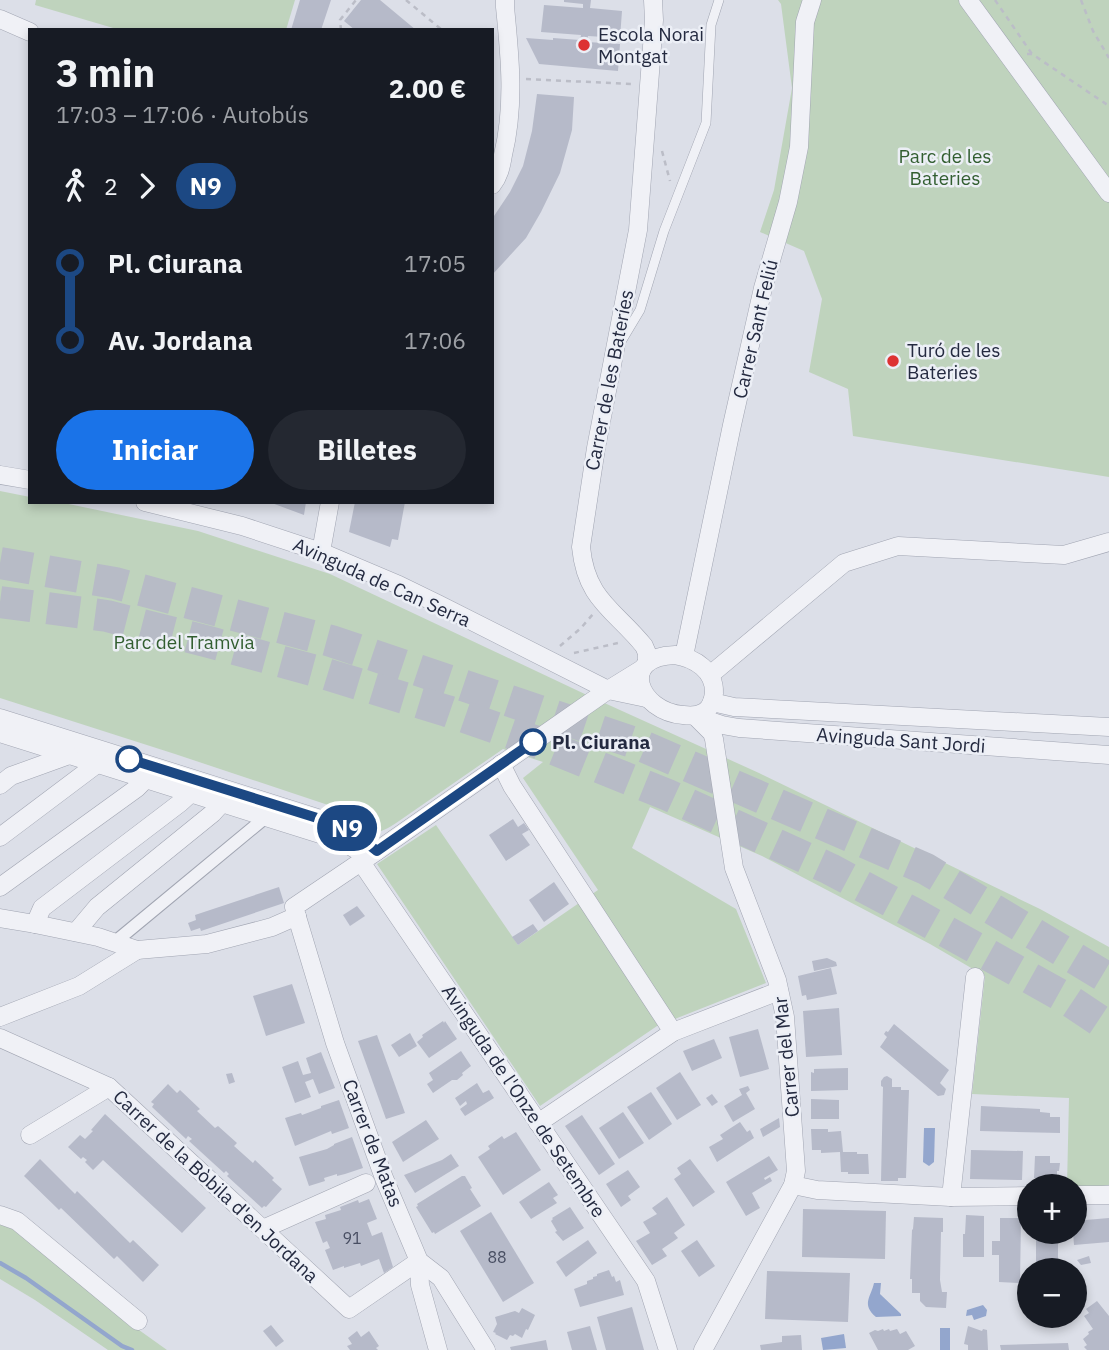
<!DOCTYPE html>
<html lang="es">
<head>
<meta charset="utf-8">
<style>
	body { margin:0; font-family:"IBM Plex Sans",sans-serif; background:#242831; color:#f1f3f6; height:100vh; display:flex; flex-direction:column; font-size:26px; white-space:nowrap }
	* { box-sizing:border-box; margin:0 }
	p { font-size:23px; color:#9ea1a6 }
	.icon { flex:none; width:38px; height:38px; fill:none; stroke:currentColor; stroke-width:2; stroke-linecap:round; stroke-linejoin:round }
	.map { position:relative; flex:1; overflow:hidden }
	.sheet { position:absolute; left:28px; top:28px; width:466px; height:476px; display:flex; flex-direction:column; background:#171b24; border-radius:0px; box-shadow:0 4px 10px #0003 }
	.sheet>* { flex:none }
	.badge { padding:0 14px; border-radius:23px; font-size:24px; line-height:46px }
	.controls { position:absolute; left:1017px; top:1174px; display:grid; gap:14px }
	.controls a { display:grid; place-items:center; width:70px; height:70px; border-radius:50%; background:#171b24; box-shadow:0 4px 10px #0003; font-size:35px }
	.map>.badge { position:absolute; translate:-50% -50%; box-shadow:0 0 0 4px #fff }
	.legs { display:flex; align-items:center; gap:10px; height:77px; padding:0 28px; font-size:23px }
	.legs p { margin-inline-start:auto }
	.overview { display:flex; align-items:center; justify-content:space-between; height:119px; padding:0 28px }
	h1 { font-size:38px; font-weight:700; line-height:52px }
	.action { display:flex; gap:14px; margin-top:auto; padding:14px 28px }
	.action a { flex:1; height:80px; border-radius:42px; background:#1a73e8; color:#fff; font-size:28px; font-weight:700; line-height:80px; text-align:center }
	.action a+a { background:#242831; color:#f1f3f6 }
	ul { padding:0 28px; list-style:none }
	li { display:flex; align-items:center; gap:24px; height:77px; font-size:26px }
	li i { display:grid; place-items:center; width:10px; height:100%; margin:0 9px; background:currentColor }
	li i::after { content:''; width:18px; height:18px; margin:-9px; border:5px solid; border-radius:50%; background:#171b24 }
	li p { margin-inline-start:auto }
	li:first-child i { background:linear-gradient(#0000 50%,currentColor 0) }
	li:last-child i { background:linear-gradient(currentColor 50%,#0000 0) }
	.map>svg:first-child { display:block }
</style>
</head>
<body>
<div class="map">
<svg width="1109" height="1350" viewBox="0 0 1109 1350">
	<rect width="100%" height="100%" fill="#dcdfe8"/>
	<g fill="#bfd3bd">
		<path d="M36,0H295L286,30H120L35,5Z"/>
		<path d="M778,0H1109V477L853,436L848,389L809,372L822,299L804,251L760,232L774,190L792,88L781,4Z"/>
		<path d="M0,491L30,497V502H59L198,531L330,574L589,696L759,773L1040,909L1109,947V1185L1075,1190L1074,1186H1067L1069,1098L972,1094L985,976L930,944L762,856L650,807L632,848L736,909L766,983L657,1026L540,1106L377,864L436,825L518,945L598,890L523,778L543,762L503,749L399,821C381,833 375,836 354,828L352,813L175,754L0,698Z"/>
		<path d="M0,1222L18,1230L139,1330L167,1350H108L35,1300L0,1279Z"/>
	</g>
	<g fill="#93a6cd">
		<path d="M924,1128H935L934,1162L929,1166L923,1162Z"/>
		<path d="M874,1283H881L880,1294L901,1314V1316L876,1317C861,1304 871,1297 874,1283Z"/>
		<path d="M983,1305L987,1310L986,1316L974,1320L972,1315L966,1316L967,1310Z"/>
		<rect x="940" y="1328" width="10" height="22"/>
		<path d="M844,1334L846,1348L823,1350L821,1338Z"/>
	</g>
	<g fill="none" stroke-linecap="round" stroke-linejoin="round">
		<path stroke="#93a6cd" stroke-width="4.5" d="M0,1263L26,1278L122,1346L132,1350"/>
	</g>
	<g fill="#b6bac9">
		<path d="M300,0H331L321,30H291Z"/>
		<path d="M361,0H380L416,30H355L344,21Z"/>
		<path d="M564,0H591L590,8L622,11L620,38L588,36L587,42L620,44L618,71L539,64L526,38L553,40V38L580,40L581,35L541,32L544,5L583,8V4L564,2Z"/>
		<path d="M537,94L574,97L572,130L560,173L541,212L526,238L492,275V219L510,192L523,166L532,131Z"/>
		<path d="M269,502H306L304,515Z"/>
		<path d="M355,502H405L398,540L392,539L390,547L349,532Z"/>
		<path d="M513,819L518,827L524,823L529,830L522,834L530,845L506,861L489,835Z"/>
		<path d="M554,882L569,904L544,922L529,900Z"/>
		<path d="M279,887L284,903L201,931L200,928L191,931L188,923L196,920L195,915Z"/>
		<path d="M357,906L365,916L350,926L343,915Z"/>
		<path d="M533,924L538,931L518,945L512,937Z"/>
		<path d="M827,958L836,962L837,966L814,971L812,961Z"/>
		<path d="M831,968L837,994L807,1000L806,995L802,996L798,976Z"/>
		<path d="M292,984L305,1023L266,1036L253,996Z"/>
		<path d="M839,1008L842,1055L806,1057L803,1011Z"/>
		<path d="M443,1021L444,1023L445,1021L457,1039L429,1058L417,1042L423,1037L422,1035Z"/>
		<path d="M894,1024L949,1070L940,1083L946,1089L944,1095L938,1096L880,1047L887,1037L884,1034L886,1031L888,1032Z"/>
		<path d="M758,1029L769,1069L740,1077L729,1037Z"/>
		<path d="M410,1033L417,1046L399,1057L391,1045Z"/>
		<path d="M377,1035L405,1113L386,1119L358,1041Z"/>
		<path d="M714,1039L722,1058L692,1071L683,1051Z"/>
		<path d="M461,1051L471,1066L462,1073L463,1075L457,1080H452L433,1093L427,1084L433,1080L429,1073Z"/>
		<path d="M321,1052L335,1088L319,1094L313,1079L305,1082L311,1097L295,1103L282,1067L298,1061L303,1075L311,1073L306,1058Z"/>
		<path d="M848,1068V1090L811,1091V1072L814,1073V1069Z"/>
		<path d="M680,1072L701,1105L677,1120L656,1088Z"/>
		<path d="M232,1073L235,1082L229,1084L226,1074Z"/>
		<path d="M887,1076L892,1079V1087H901V1090H909L906,1178H898V1181H881L883,1087L881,1086V1081L884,1077Z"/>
		<path d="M477,1083L483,1093L489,1090L494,1098L465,1116L460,1109L467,1104L466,1101L460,1106L455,1098Z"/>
		<path d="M168,1084L177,1093L180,1090L200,1109L197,1111L215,1128L218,1126L237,1143L234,1146L253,1163L255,1160L274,1178L272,1180L282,1189L266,1207L264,1206L262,1208L227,1176L229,1174L226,1171L224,1173L189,1141L192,1139L188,1136L186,1139L152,1107L154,1104L151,1102Z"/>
		<path d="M748,1086L750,1090L746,1093L755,1109L733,1122L724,1106L742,1095L739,1089Z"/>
		<path d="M651,1092L672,1124L649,1140L627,1107Z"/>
		<path d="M712,1094L718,1102L712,1106L706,1098Z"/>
		<path d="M811,1099L839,1100V1119H811Z"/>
		<path d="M339,1100L349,1128L332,1134L331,1131L295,1146L285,1118L301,1113L302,1115L321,1108V1106Z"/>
		<path d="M981,1106L1040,1109V1112L1050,1113V1117H1060V1133L980,1131Z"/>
		<path d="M623,1112L644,1143L619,1159L599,1128Z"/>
		<path d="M105,1114L206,1208L182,1233L103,1160L93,1170L85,1162L87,1160L83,1157L81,1159L68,1147L80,1135L85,1139L93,1131L91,1130Z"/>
		<path d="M582,1115L615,1164L599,1175L565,1126Z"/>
		<path d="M779,1118L780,1127L763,1137L760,1129Z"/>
		<path d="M426,1120L439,1139L403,1162L392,1142Z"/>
		<path d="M740,1122L747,1132L750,1130L754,1138L717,1162L709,1147L723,1139L720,1135Z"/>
		<path d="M811,1129H828V1132L841,1131L843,1152H857V1154H868L869,1174H848V1172H841L840,1152L821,1153V1150H812Z"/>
		<path d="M516,1132L541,1170L503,1195L478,1157L490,1149L488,1146L502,1136L504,1139Z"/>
		<path d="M352,1137L363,1168L345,1174L337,1176V1174L324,1178L325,1181L309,1186L299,1157L327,1149L334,1145V1144Z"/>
		<path d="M971,1150L1023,1151L1022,1180L970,1179Z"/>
		<path d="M451,1154L459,1166L415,1193L404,1175L442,1160Z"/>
		<path d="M769,1156L778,1170L764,1178L765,1180L770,1177L772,1181L752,1193L760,1208L746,1216L726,1182Z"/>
		<path d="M1035,1156H1050V1163H1060L1059,1171H1057V1181H1043V1178H1034Z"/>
		<path d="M40,1159L75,1194L77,1191L130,1243L133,1240L159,1265L143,1282L117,1256L114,1259L61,1208L59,1210L24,1176Z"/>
		<path d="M690,1159L715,1192L693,1207L674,1179L681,1174L677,1168Z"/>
		<path d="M628,1170L640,1187L628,1196L631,1200L621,1207L606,1184Z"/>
		<path d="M462,1176H465L472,1188L470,1189L481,1206L435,1234L434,1232L432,1233L416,1207L418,1206L417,1204Z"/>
		<path d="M549,1182L558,1195L553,1198L557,1203L531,1219L519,1202Z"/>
		<path d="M667,1197L685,1225L674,1233L678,1238L662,1249L667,1256L652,1265L636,1241L650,1233L643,1222L657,1214L652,1208Z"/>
		<path d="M369,1199L377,1219L367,1223L372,1236L382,1232L393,1267L384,1273L379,1259L361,1266L360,1263L344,1268V1266L333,1270L325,1250L330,1248L327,1241L323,1243L315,1222L326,1219L325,1215L341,1210L340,1207L358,1200L359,1203Z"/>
		<path d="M570,1207L584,1228L563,1241L555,1232L557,1231L551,1221L553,1219L552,1218Z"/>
		<path d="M803,1209L886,1211L885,1259L802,1257Z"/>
		<path d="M491,1212L534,1283L503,1302L460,1231Z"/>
		<path d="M966,1215L984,1216V1257H963V1234H965Z"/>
		<path d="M914,1217L943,1218V1232H941L940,1280L942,1292H947L946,1308L926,1307L920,1301V1293H912V1279H910L912,1230L913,1229Z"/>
		<path d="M1000,1218H1021L1020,1283L999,1282V1255H992V1241H1000Z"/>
		<path d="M1109,1218V1242L1074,1245L1073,1232H1074V1221Z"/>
		<rect x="1036" y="1232" width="22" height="38"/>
		<path d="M588,1240L597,1253L566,1277L556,1262Z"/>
		<path d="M697,1240L715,1266L699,1277L681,1251Z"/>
		<path d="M1089,1256L1091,1263L1081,1265L1077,1260Z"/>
		<path d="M609,1270L612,1277L614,1276L616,1282L620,1280L624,1295L580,1307L574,1289L587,1284V1281L593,1279V1277L597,1276V1274Z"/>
		<path d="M767,1271L850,1273L848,1322L765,1319Z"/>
		<path d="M1097,1301L1109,1316V1350H1087L1084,1347L1087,1345L1083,1339L1089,1334L1088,1332L1093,1329L1084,1316L1089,1313L1086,1309Z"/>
		<path d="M632,1307L644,1350H606L597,1317Z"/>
		<path d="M522,1308L535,1315L528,1330L526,1329L522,1338L515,1334L513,1336L510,1335L507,1340L495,1334L496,1333L493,1332L497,1324L495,1317L515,1311L519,1313Z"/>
		<path d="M271,1325L284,1341L276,1347L263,1331Z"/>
		<path d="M590,1326L597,1350H572L567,1332Z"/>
		<path d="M968,1326L982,1331L983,1329L987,1330L988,1350H968V1345L964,1344Z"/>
		<path d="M883,1329L884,1331L889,1329L890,1331L897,1329L900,1334L906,1331L915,1346L908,1350H878L869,1333L875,1330L878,1331Z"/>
		<path d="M357,1331L361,1337L369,1331L379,1346L376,1348L378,1350H350L347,1346L352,1344L348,1338Z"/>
		<path d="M801,1335L802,1350H761L760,1345L782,1342V1336Z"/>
		<path d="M546,1340L548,1350H511L510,1347Z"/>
		<path d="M1068,1343L1069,1350H1001L1000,1345Z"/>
	</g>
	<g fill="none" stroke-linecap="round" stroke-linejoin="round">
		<g stroke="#b7bbc6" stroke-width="32" stroke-dasharray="32 16" stroke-linecap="butt">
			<path d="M0,563L115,583L331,641L638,744L926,869L1109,979"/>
			<path d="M0,602L107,616L209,642L316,671L447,711L534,741L668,795L830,869L911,912L1064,997L1109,1027"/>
		</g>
		<defs>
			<path id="service" d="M622,340L640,310L664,231L706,123L711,25L719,0"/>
			<path id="pedestrian" d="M115,942L266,817"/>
			<g id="minor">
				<path d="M968,0L1109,193"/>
				<path d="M0,19L30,32"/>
				<path d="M492,185C499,176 501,167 503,155C515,105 510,57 505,7V0"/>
				<path d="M0,475L30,480"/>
				<path d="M145,502L242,526L321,552L399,585L438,604L608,690L646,698"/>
				<path d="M321,552L330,502"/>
				<path d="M675,655C695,658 715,671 714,693C713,700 711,708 704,712C698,716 691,716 683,715C639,712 617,657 675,655Z"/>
				<path d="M684,656L732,425L763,288L788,202L799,147L805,22L812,0"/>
				<path d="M647,662V653L644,646C615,610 586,600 581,547L596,448L638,230L654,20L653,0"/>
				<path d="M710,675L844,563L898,546L1064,555L1109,542"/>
				<path d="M712,702L734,707L1109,727"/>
				<path d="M695,716L712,733L714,739L734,868L777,980L785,1017L796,1171L793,1185L703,1350"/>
				<path d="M698,717L722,725L739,728L1109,755"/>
				<path d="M0,718L346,827L377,851"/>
				<path d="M0,733L342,841L357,850L373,851"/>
				<path d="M501,764L512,786L673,1032"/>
				<path d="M0,785L11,776L69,755"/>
				<path d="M0,837L97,764"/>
				<path d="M361,862L646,1281L668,1350"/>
				<path d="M0,887L137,788L146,779"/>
				<path d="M0,918L35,924L98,937L137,950L207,944L272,927L297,916"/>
				<path d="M35,924L42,908L180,803L191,793"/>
				<path d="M76,932L97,907L213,813L222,803"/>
				<path d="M0,1017L79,986L137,950"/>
				<path d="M0,1038L109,1087L349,1309L419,1261"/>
				<path d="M538,1123L673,1032L779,991"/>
				<path d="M30,1135L109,1087"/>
				<path d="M793,1185L817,1190L951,1197L1029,1196"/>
				<path d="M1074,1195H1109"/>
				<path d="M951,1197L975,977"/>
				<path d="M0,1215L17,1221L138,1321"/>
				<path d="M263,1229L366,1183"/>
				<path d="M419,1261L420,1285L438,1350"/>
				<path d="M486,1350L441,1278L419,1261L384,1178L335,1043L294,907L377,851L608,690L642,669"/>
			</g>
		</defs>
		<use href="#service" stroke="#a1a5b2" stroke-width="10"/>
		<use href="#pedestrian" stroke="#a1a5b2" stroke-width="14"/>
		<use href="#minor" stroke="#a1a5b2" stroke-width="19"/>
		<g stroke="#bbbdc7" stroke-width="2.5" stroke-dasharray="5 5" stroke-linecap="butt">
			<path d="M406,0L442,30"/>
			<path d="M995,0L1032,54"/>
			<path d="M1081,0L1093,31L1109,58"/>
			<path d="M341,30L340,20L356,0"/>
			<path d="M1027,54H1032L1109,106"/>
			<path d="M526,79L631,84"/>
			<path d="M662,151L670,181"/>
			<path d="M560,646L581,628L593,614"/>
			<path d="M574,653L618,643"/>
		</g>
		<use href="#service" stroke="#f0f1f6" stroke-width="9"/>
		<use href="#pedestrian" stroke="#f0f1f6" stroke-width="12"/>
		<use href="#minor" stroke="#f0f1f6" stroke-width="18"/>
	</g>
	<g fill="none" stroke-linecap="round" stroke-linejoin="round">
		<defs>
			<path id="line-1" d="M129,759L346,827L377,851L533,742"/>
		</defs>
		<use href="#line-1" stroke="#fff" stroke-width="16"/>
		<use href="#line-1" stroke="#1c4883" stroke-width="10"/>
	</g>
	<g fill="#dd3232" stroke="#eceff6" stroke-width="2.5">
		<circle cx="584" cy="45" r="7"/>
		<circle cx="893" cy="361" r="7"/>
	</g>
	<g fill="#fff" stroke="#1c4883" stroke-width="3.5">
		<circle cx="533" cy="742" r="12"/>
		<circle cx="129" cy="759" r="12"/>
	</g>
	<g text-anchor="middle" stroke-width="5" stroke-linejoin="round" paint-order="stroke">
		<g font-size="16" fill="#484e62">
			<text x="352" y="1244">91</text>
			<text x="497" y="1263">88</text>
		</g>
		<g font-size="19" fill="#242a40" stroke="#eceff6" text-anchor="start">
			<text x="598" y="41">Escola Norai<tspan x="598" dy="22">Montgat</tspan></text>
			<text x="907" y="357">Turó de les<tspan x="907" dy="22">Bateries</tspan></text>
		</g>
		<g font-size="19" fill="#325e30" stroke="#eceff6">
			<text x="945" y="163">Parc de les<tspan x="945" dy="22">Bateries</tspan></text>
			<text x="184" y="649">Parc del Tramvia</text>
		</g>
		<g font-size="19" fill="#242a40" stroke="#eceff6">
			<text transform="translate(755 329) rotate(-77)" y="7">Carrer Sant Feliú</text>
			<text transform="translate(609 380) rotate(-79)" y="7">Carrer de les Bateríes</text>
			<text transform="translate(382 582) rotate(24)" y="7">Avinguda de Can Serra</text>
			<text transform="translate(901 740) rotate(4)" y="7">Avinguda Sant Jordi</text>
			<text transform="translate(786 1057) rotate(-96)" y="7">Carrer del Mar</text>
			<text transform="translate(524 1101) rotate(56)" y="7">Avinguda de l'Onze de Setembre</text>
			<text transform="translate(373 1143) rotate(69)" y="7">Carrer de Matas</text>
			<text transform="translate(216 1186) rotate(43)" y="7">Carrer de la Bòbila d'en Jordana</text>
		</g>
		<g font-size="19" font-weight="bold" fill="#242a40" stroke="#eceff6" text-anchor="start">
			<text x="552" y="749">Pl. Ciurana</text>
		</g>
	</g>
</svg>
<div class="controls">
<a>+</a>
<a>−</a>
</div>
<b class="badge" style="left:347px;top:828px;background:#1c4883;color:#fff">N9</b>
<section class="sheet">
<div class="overview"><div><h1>3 min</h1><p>17:03 – 17:06 · Autobús</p></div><b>2.00 €</b></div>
<div class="legs"><svg class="icon" aria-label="walk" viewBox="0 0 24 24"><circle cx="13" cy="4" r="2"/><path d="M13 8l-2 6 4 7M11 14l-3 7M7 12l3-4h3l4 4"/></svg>2<svg class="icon" aria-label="forward" viewBox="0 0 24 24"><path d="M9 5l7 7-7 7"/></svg><b class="badge" style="background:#1c4883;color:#fff">N9</b></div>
<ul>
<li><i style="color:#1c4883"></i><b>Pl. Ciurana</b><p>17:05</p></li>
<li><i style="color:#1c4883"></i><b>Av. Jordana</b><p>17:06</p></li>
</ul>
<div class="action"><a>Iniciar</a><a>Billetes</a></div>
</section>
</div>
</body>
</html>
